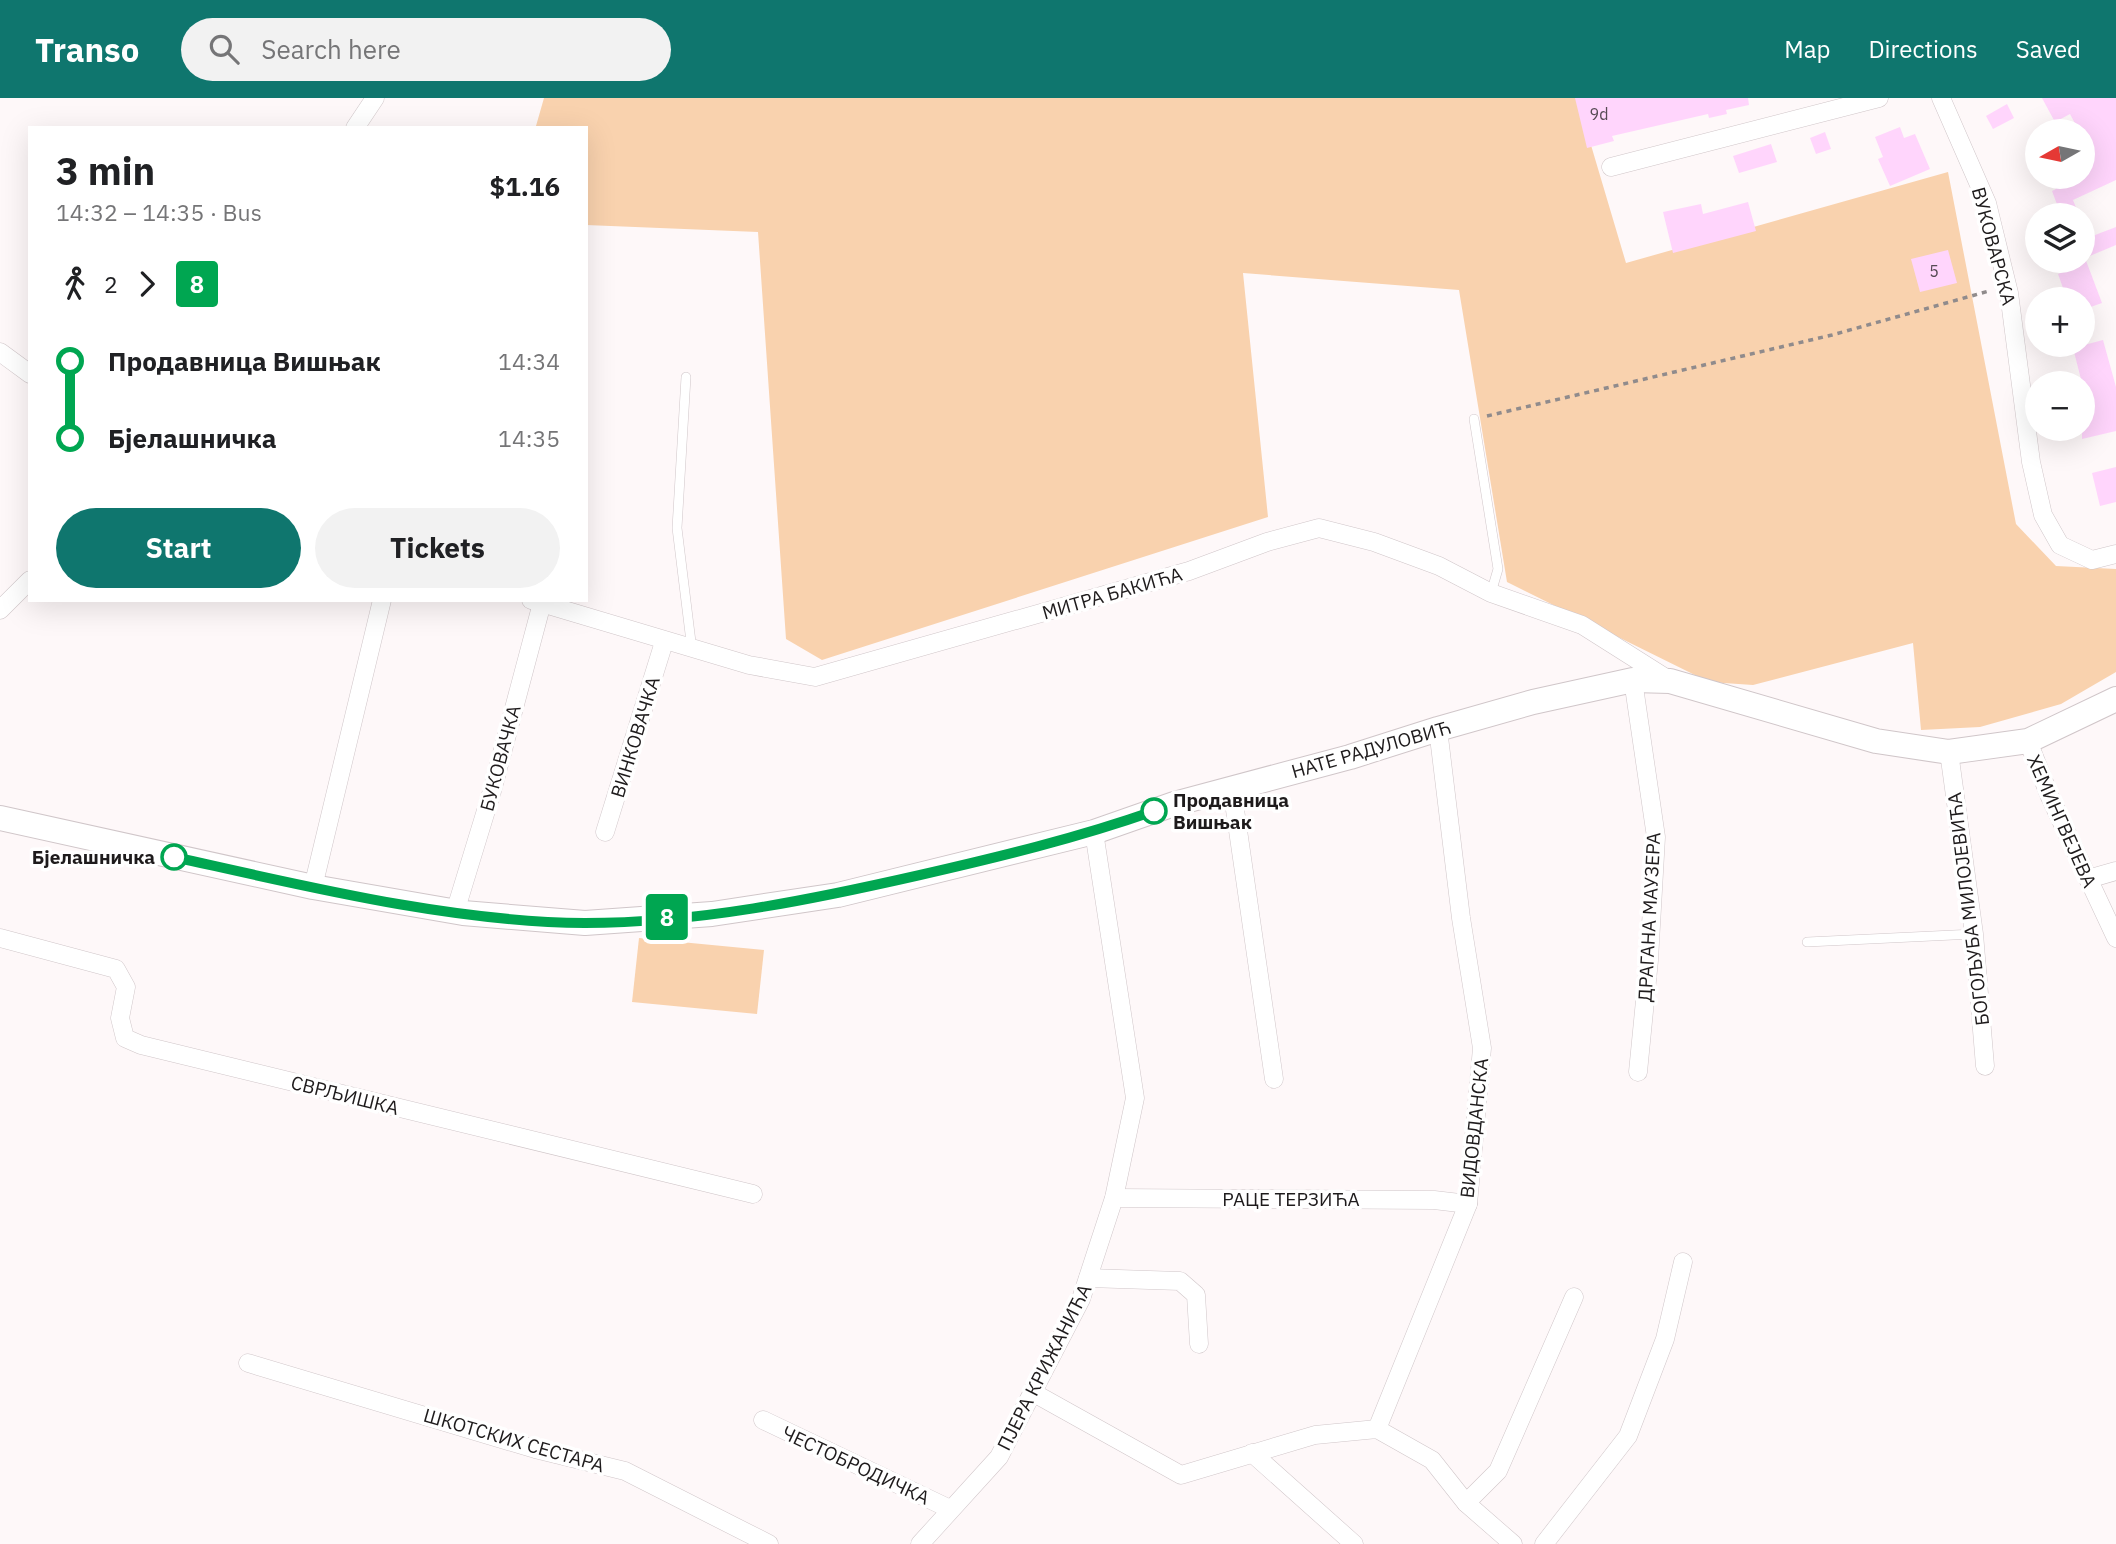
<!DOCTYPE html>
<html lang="en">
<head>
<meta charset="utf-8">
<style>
	body { margin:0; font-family:"IBM Plex Sans",sans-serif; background:#f2f2f2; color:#202124; height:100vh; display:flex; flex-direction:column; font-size:26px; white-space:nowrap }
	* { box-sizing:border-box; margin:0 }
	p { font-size:23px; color:#757577 }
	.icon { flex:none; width:38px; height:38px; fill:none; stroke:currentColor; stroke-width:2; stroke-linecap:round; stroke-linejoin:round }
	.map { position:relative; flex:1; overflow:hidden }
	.sheet { position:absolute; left:28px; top:28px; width:560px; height:476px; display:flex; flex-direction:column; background:#fff; border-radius:0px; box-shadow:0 7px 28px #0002 }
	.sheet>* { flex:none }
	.badge { padding:0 14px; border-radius:5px; font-size:24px; line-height:46px }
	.needle { width:46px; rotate:261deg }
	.tools { position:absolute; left:2025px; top:21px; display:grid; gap:14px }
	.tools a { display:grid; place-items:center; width:70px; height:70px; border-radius:50%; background:#fff; box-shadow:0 7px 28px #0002; font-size:35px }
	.map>.badge { position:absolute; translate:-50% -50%; box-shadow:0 0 0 4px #fff }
	.legs { display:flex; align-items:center; gap:10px; height:77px; padding:0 28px; font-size:23px }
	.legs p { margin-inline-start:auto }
	.overview { display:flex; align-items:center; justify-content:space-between; height:119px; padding:0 28px }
	h1 { font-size:38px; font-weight:700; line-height:52px }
	.button { display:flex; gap:14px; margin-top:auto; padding:14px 28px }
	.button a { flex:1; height:80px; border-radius:42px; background:#0f766e; color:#fff; font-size:28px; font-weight:700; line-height:80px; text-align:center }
	.button a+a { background:#f2f2f2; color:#202124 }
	ul { padding:0 28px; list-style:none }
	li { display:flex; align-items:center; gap:24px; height:77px; font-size:26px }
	li i { display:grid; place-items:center; width:10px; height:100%; margin:0 9px; background:currentColor }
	li i::after { content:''; width:18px; height:18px; margin:-9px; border:5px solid; border-radius:50%; background:#fff }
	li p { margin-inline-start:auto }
	li:first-child i { background:linear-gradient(#0000 50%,currentColor 0) }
	li:last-child i { background:linear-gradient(currentColor 50%,#0000 0) }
	header { display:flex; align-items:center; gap:42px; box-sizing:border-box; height:98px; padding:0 35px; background:#0f766e; color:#fff }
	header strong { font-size:33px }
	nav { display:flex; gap:38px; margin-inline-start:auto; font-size:24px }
	.search { width:490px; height:63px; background:#f2f2f2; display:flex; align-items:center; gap:18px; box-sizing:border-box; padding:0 24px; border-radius:38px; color:#757577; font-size:26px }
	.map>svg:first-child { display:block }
</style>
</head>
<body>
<header>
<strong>Transo</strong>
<div class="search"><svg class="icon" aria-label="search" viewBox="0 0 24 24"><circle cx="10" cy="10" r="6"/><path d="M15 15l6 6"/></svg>Search here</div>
<nav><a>Map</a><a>Directions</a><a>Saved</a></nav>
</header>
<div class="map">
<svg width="2116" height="1446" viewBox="0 0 2116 1446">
	<rect width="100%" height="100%" fill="#fef8f9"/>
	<g fill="#f9d2ae">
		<path d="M544,0H1577L1626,165L1948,74L2016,426L2056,468L2116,471V574L2061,606L1980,629L1921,632L1913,545L1753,587L1709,584L1507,484L1459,192L1243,175L1268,419L822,562L786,541L758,134L586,127V30H431L536,28Z"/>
		<path d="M639,840L764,852L757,916L632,904Z"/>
	</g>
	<g fill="#ffd5fc">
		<path d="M1575,0H1748L1749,7L1726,12L1727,16L1709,20L1708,16L1612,38L1614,43L1587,50Z"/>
		<path d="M2042,0H2116V82L2073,102L2079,117H2061L2052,93L2056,91L2050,79H2082V33H2079L2070,16L2055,24Z"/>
		<path d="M2007,6L2014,20L1993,31L1986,18Z"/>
		<path d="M1900,29L1904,40L1915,36L1930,71L1890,88L1878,61L1883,59L1875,39Z"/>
		<path d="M1825,34L1831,51L1816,56L1810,40Z"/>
		<path d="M1771,46L1777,64L1739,75L1733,58Z"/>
		<path d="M1748,104L1756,133L1673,155L1663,114L1701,106L1703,116Z"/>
		<path d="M2116,129V147L2085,160L2102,205L2082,212V201H2067L2058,176L2082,167V142Z"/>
		<path d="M1948,152L1957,185L1920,194L1911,161Z"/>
		<path d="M2103,242L2116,289V333L2082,341V285L2073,250Z"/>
		<path d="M2116,369V404L2100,408L2092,375Z"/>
	</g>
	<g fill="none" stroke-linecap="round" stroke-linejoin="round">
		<defs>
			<g id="lane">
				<path d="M686,279L677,430L692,552"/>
				<path d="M1474,321L1498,471L1491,495"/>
				<path d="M1807,844L1974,836"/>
			</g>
			<g id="street">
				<path d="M1941,0L1987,105L2009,195L2031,364L2043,417L2060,447L2092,462L2116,456"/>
				<path d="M355,30L375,0"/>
				<path d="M1611,69L1879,0"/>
				<path d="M0,254L30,276"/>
				<path d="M531,502L749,567L815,579L1189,473L1267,444L1319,430L1374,444L1439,468L1491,495L1582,527L1669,582"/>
				<path d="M0,512L30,482"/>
				<path d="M1633,582L1656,739L1649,862L1638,974"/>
				<path d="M2028,643L2050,699L2116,840"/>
				<path d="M1949,654L1974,836L1985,968"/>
				<path d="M1232,691L1274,981"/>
				<path d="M605,734L664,544"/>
				<path d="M2088,781L2116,773"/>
				<path d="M313,789L382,502"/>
				<path d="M455,814L492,693L542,505"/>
				<path d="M0,840L116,871L126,889L120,920L125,940L141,947L753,1096"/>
				<path d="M1114,1100L1434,1102L1468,1106"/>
				<path d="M1088,1180L1180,1183L1196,1197L1199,1246"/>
				<path d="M248,1265L535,1351L625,1373L769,1446"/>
				<path d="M1032,1294L1181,1377L1315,1337L1377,1331L1432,1362L1466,1405L1513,1446"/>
				<path d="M763,1322L950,1411"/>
				<path d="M1377,1331L1468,1106L1482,950L1461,820L1438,631"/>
				<path d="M1252,1355L1354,1446"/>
				<path d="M1466,1405L1498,1373L1574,1199"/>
				<path d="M920,1446L999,1359L1081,1201L1114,1100L1135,1000L1094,734"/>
				<path d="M1544,1446L1628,1338L1665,1241L1683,1164"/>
			</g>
			<path id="secondary" d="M0,720L313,789L463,815L585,825L712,816L838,797L1094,734L1174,706L1350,659L1438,631L1533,604L1633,582L1670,583L1876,643L1949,654L2028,643L2116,601"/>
		</defs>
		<use href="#lane" stroke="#d0c6c9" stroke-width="10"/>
		<use href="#street" stroke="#d0c6c9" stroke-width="19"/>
		<use href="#secondary" stroke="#d0c6c9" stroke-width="26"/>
		<path stroke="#908b8c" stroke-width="3.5" stroke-dasharray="5 5" stroke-linecap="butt" d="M1487,318L1832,237L1989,193"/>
		<use href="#lane" stroke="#fff" stroke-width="9"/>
		<use href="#street" stroke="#fff" stroke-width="18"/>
		<use href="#secondary" stroke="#fff" stroke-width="24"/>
	</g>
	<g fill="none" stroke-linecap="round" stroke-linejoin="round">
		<defs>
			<path id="line-1" d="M174,759C305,788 451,824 585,825C698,825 810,802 920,777C999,759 1077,740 1154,713"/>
		</defs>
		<use href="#line-1" stroke="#fff" stroke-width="16"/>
		<use href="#line-1" stroke="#00a651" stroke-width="10"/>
	</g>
	<g fill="#fff" stroke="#00a651" stroke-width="3.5">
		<circle cx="1154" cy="713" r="12"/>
		<circle cx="174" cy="759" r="12"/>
	</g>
	<g text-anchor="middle" stroke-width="7" stroke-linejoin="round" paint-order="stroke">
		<g font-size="16" fill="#564a54">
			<text x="1599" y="22">9d</text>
			<text x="1934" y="179">5</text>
		</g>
		<g font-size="19" fill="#1e1b1c" stroke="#fff">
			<text transform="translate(1994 148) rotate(75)" y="7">ВУКОВАРСКА</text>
			<text transform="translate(1112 495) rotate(-16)" y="7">МИТРА БАКИЋА</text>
			<text transform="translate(635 639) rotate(-73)" y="7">ВИНКОВАЧКА</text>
			<text transform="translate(1371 651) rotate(-16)" y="7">НАТЕ РАДУЛОВИЋ</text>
			<text transform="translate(500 660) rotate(-75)" y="7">БУКОВАЧКА</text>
			<text transform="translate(2062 723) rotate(66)" y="7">ХЕМИНГВЕЈЕВА</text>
			<text transform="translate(1968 811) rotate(-97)" y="7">БОГОЉУБА МИЛОЈЕВИЋА</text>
			<text transform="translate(1649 819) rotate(-87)" y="7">ДРАГАНА МАУЗЕРА</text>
			<text transform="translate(345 997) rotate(14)" y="7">СВРЉИШКА</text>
			<text transform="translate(1474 1030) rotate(-84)" y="7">ВИДОВДАНСКА</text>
			<text x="1291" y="1108">РАЦЕ ТЕРЗИЋА</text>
			<text transform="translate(1044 1269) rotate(-63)" y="7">ПЈЕРА КРИЖАНИЋА</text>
			<text transform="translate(514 1342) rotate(16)" y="7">ШКОТСКИХ СЕСТАРА</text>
			<text transform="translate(856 1367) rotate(25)" y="7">ЧЕСТОБРОДИЧКА</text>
		</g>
		<g font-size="19" font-weight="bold" fill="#1e1b1c" stroke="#fff" text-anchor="start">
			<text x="1173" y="709">Продавница<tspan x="1173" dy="22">Вишњак</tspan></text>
			<text x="155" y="766" text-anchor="end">Бјелашничка</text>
		</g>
	</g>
</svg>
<div class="tools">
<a><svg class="needle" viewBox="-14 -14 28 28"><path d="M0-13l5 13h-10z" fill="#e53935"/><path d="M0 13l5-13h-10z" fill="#757577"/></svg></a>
<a><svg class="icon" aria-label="layers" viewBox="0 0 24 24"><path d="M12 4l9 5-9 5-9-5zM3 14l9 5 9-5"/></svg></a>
<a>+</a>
<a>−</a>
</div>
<b class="badge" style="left:667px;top:819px;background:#00a651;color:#fff">8</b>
<section class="sheet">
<div class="overview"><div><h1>3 min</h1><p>14:32 – 14:35 · Bus</p></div><b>$1.16</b></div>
<div class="legs"><svg class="icon" aria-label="walk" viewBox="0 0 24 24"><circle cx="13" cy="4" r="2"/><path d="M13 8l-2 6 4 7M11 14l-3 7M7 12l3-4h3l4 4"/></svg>2<svg class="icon" aria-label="forward" viewBox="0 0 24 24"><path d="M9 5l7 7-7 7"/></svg><b class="badge" style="background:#00a651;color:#fff">8</b></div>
<ul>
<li><i style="color:#00a651"></i><b>Продавница Вишњак</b><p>14:34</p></li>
<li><i style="color:#00a651"></i><b>Бјелашничка</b><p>14:35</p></li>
</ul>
<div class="button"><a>Start</a><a>Tickets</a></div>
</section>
</div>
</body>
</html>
